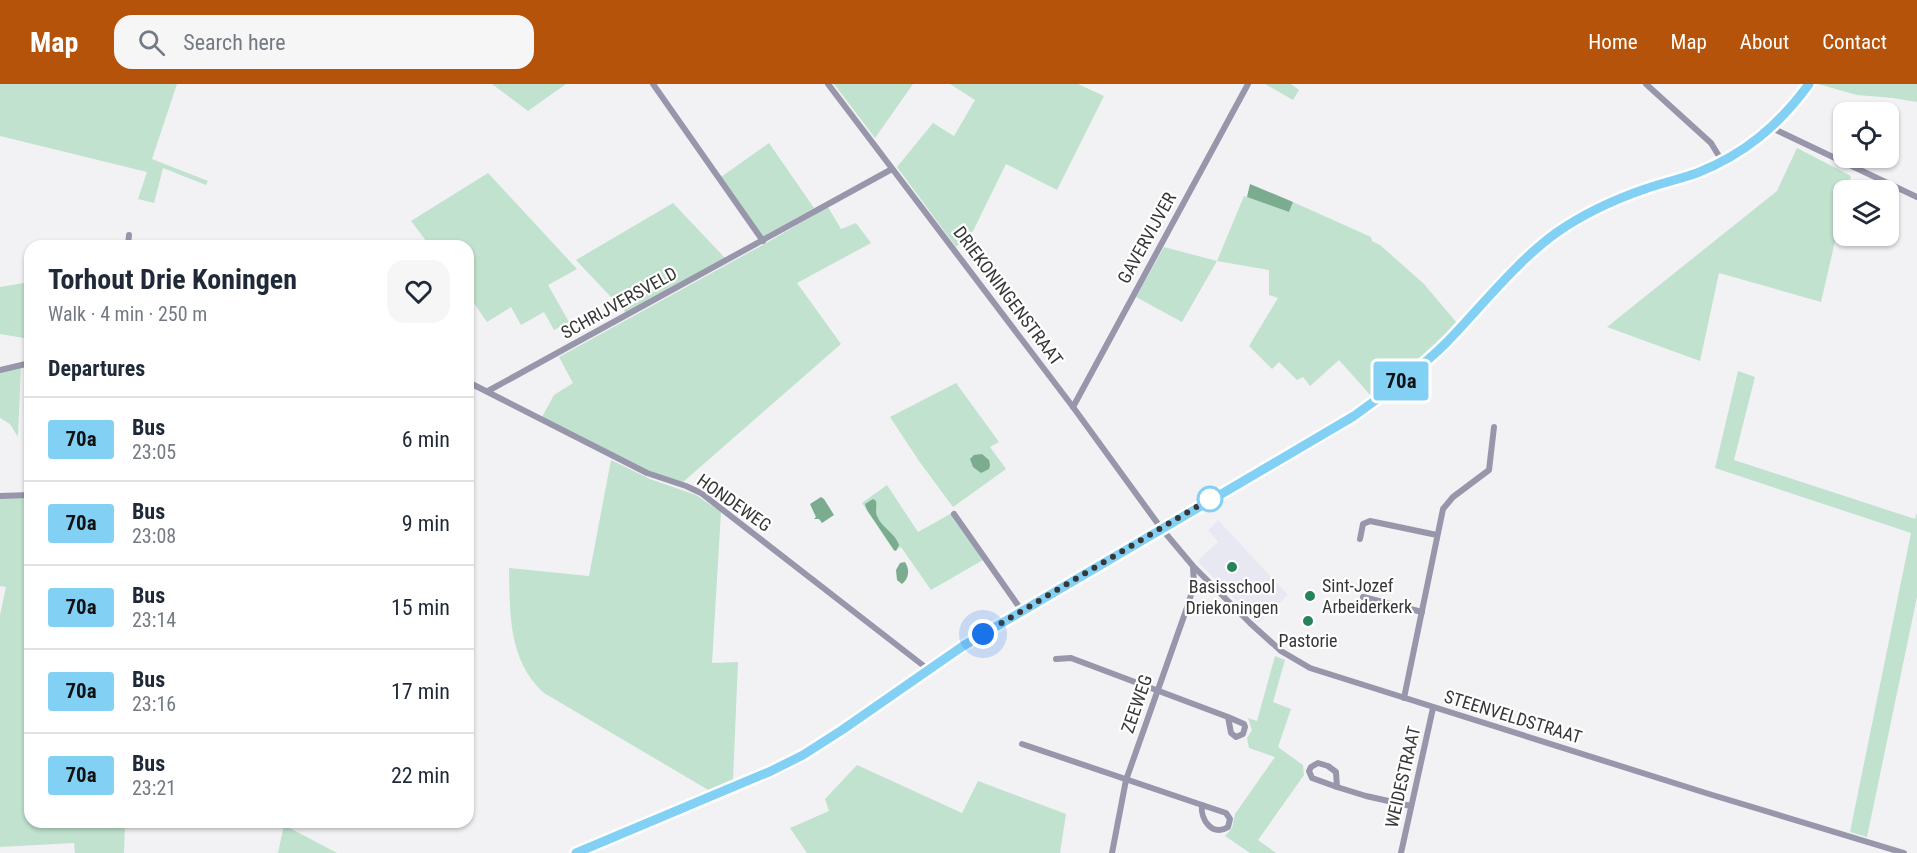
<!DOCTYPE html>
<html lang="en">
<head>
<meta charset="utf-8">
<style>
	body { margin:0; font-family:"Roboto Condensed",sans-serif; background:#f6f6f7; color:#1f2937; height:100vh; display:flex; flex-direction:column; font-size:22px; white-space:nowrap }
	* { box-sizing:border-box; margin:0 }
	p { font-size:20px; color:#747a83 }
	.icon { flex:none; width:33px; height:33px; fill:none; stroke:currentColor; stroke-width:2; stroke-linecap:round; stroke-linejoin:round }
	.map { position:relative; flex:1; overflow:hidden }
	.sheet { position:absolute; left:24px; top:156px; width:450px; height:588px; display:flex; flex-direction:column; background:#fff; border-radius:18px; box-shadow:0 2px 4px #0004 }
	.sheet>* { flex:none }
	.badge { padding:0 12px; border-radius:4px; font-size:21px; line-height:39px }
	.fabs { position:absolute; left:1833px; top:18px; display:grid; gap:12px }
	.fabs a { display:grid; place-items:center; width:66px; height:66px; border-radius:12px; background:#fff; box-shadow:0 2px 4px #0004; font-size:30px }
	.you { position:absolute; width:30px; height:30px; margin:-15px; border:4px solid #fff; border-radius:50%; background:#1a73e8; box-shadow:0 0 0 9px #1a73e833 }
	.map>.badge { position:absolute; translate:-50% -50%; box-shadow:0 0 0 3px #fff }
	h2 { padding:0 24px; font-size:22px; line-height:54px }
	.round { display:grid; place-items:center; flex:none; width:63px; height:63px; border-radius:18px; background:#f6f6f7 }
	.summary { display:flex; align-items:center; justify-content:space-between; height:102px; padding:0 24px }
	h1 { font-size:28px; font-weight:700; line-height:45px }
	ul { padding:0; list-style:none }
	li { display:flex; align-items:center; gap:18px; height:84px; padding:0 24px; border-top:2px solid #e0e1e3 }
	li div { flex:1 }
	li b { display:block; font-size:22px }
	li em { font-style:normal }
	li .badge { min-width:66px; font-weight:700; text-align:center }
	header { display:flex; align-items:center; gap:36px; box-sizing:border-box; height:84px; padding:0 30px; background:#b45309; color:#fff }
	header strong { font-size:28px }
	nav { display:flex; gap:33px; margin-inline-start:auto; font-size:21px }
	.search { width:420px; height:54px; background:#f6f6f7; display:flex; align-items:center; gap:15px; box-sizing:border-box; padding:0 21px; border-radius:18px; color:#747a83; font-size:22px }
	.map>svg:first-child { display:block }
</style>
</head>
<body>
<header>
<strong>Map</strong>
<div class="search"><svg class="icon" aria-label="search" viewBox="0 0 24 24"><circle cx="10" cy="10" r="6"/><path d="M15 15l6 6"/></svg>Search here</div>
<nav><a>Home</a><a>Map</a><a>About</a><a>Contact</a></nav>
</header>
<div class="map">
<svg width="1917" height="769" viewBox="0 0 1917 769">
	<rect width="100%" height="100%" fill="#f2f2f5"/>
	<path fill="#e8e8f3" d="M1218,436L1288,511L1258,539L1197,477L1218,458L1208,446Z"/>
	<g fill="#c0e2ce">
		<path d="M0,0H177L152,75L208,97L206,101L163,84L154,119L138,115L147,88L0,52Z"/>
		<path d="M492,0H566L528,27Z"/>
		<path d="M834,0H913L875,54Z"/>
		<path d="M950,0H1078L1104,12L1057,106L1006,80L973,147L956,163L897,83L933,39L954,52L975,16Z"/>
		<path d="M1265,0H1291L1299,6L1293,16Z"/>
		<path d="M1818,0H1917V18L1893,14L1857,11Z"/>
		<path d="M769,59L814,124L762,153L721,93Z"/>
		<path d="M1797,64L1851,92L1848,106H1844L1843,123L1821,218L1719,189L1700,277L1607,243L1777,107Z"/>
		<path d="M488,89L577,185L548,201L569,238L554,246L544,228L521,241L511,223L487,238L468,211V162H430L411,137Z"/>
		<path d="M1244,112L1289,128L1293,118L1371,153L1372,157L1380,161L1424,200L1457,239L1394,298L1372,313L1339,276L1310,302L1303,293L1297,296L1279,278L1272,285L1249,262L1278,214L1269,211V186L1217,177L1182,238L1136,213L1164,163L1217,177Z"/>
		<path d="M673,119L725,174L627,230L576,176Z"/>
		<path d="M828,123L841,145L856,139L871,159L797,199L841,260L683,398L659,392L542,333L554,311L573,299L559,273L768,158Z"/>
		<path d="M30,198V255L0,250V203Z"/>
		<path d="M21,281L18,353L10,340L0,334V286Z"/>
		<path d="M1738,287L1755,293L1734,376L1915,435L1917,429V513L1867,753L1850,748L1911,449L1715,384Z"/>
		<path d="M956,299L999,358L990,363L1006,385L953,423L919,377L890,333Z"/>
		<path d="M611,376L650,395L696,411L721,428L712,579L738,578L733,696L710,707L544,609C508,576 510,530 509,484L589,492Z"/>
		<path d="M887,401L918,448L952,429L983,476L931,506L901,463L894,467L862,419Z"/>
		<path d="M30,411V738H125L124,769H75L74,759L0,763V531L6,503L0,502V412Z"/>
		<path d="M1275,572L1285,576L1273,618L1291,625L1278,663L1303,681L1304,691L1258,756L1276,769H1250L1225,752L1232,744L1235,730L1275,673L1249,664L1247,654L1252,646L1248,634L1257,637Z"/>
		<path d="M857,681L962,729L978,697L1066,730L1060,769H807L790,744L829,727L825,715Z"/>
		<path d="M284,741L337,769H278Z"/>
	</g>
	<g fill="#7bac90">
		<path d="M1250,100L1293,118L1289,128L1247,113Z"/>
		<path d="M982,370L989,376L990,381L989,385L981,389L973,383L970,375L974,371Z"/>
		<path d="M821,413L824,415L834,431L822,439L819,435H814L816,433L810,420Z"/>
		<path d="M873,415L876,417C877,421 875,428 877,432C882,444 895,449 899,461L896,467L894,466L867,426L865,420Z"/>
		<path d="M905,478C910,486 909,494 902,500L897,496L896,486L900,479Z"/>
	</g>
	<g fill="none" stroke-linecap="round" stroke-linejoin="round">
		<g stroke="#9796ab" stroke-width="6">
			<path d="M653,0L763,157"/>
			<path d="M828,0L1073,323L1161,444L1193,482L1250,539L1281,567L1310,584L1709,710L1904,769"/>
			<path d="M1646,0L1711,59L1722,77"/>
			<path d="M1772,44L1917,113"/>
			<path d="M128,162L129,151"/>
			<path d="M0,286L30,279"/>
			<path d="M468,298L647,389L686,402L701,409L929,586"/>
			<path d="M488,307L892,85"/>
			<path d="M1073,323L1248,0"/>
			<path d="M0,412L30,411"/>
			<path d="M954,430L1022,527"/>
			<path d="M1360,455L1363,440L1370,437L1437,451"/>
			<path d="M1363,513L1422,528"/>
			<path d="M1056,575L1071,574L1228,633L1231,649L1236,653L1243,650L1245,643L1244,640L1228,633"/>
			<path d="M1404,614L1443,425L1453,413L1489,386L1494,343"/>
			<path d="M1022,660L1202,721"/>
			<path d="M1318,679L1328,682L1336,688L1337,703L1312,694L1309,687L1311,683Z"/>
			<path d="M1337,703L1366,712L1411,722"/>
			<path d="M1202,721L1226,729L1230,735L1228,743C1213,753 1200,736 1202,721Z"/>
			<path d="M1112,769L1126,696L1189,518L1194,500L1193,483"/>
			<path d="M1401,769L1433,624"/>
		</g>
		<path stroke="#9796ab" stroke-width="8" d="M576,769L771,687L803,671L842,646L963,562L1354,332C1385,309 1419,286 1446,259C1481,224 1516,178 1556,149C1583,130 1613,116 1645,105C1662,99 1680,95 1697,89C1745,71 1779,41 1809,0"/>
	</g>
	<g fill="none" stroke-linecap="round" stroke-linejoin="round">
		<defs>
			<path id="line" d="M576,769L771,687L803,671L842,646L963,562L1354,332C1385,309 1419,286 1446,259C1480,224 1517,177 1556,149C1583,130 1613,116 1645,105C1662,99 1680,95 1697,89C1745,70 1779,41 1809,0"/>
		</defs>
		<use href="#line" stroke="#fff" stroke-width="14"/>
		<use href="#line" stroke="#83d0f5" stroke-width="9"/>
		<path stroke="#373738" stroke-width="6" stroke-dasharray="0 10.8" d="M983,550L1210,415"/>
	</g>
	<circle fill="#fff" stroke="#83d0f5" stroke-width="3" cx="1210" cy="415" r="12"/>
	<g fill="#278359" stroke="#fff" stroke-width="2">
		<circle cx="1232" cy="483" r="6"/>
		<circle cx="1310" cy="512" r="6"/>
		<circle cx="1308" cy="537" r="6"/>
	</g>
	<g text-anchor="middle" stroke-width="4.5" stroke-linejoin="round" paint-order="stroke">
		<g font-size="18" fill="#373738" stroke="#fff">
			<text transform="translate(1147 154) rotate(-61)" y="6">GAVERVIJVER</text>
			<text transform="translate(1008 212) rotate(53)" y="6">DRIEKONINGENSTRAAT</text>
			<text transform="translate(619 219) rotate(-29)" y="6">SCHRIJVERSVELD</text>
			<text transform="translate(734 419) rotate(35)" y="6">HONDEWEG</text>
			<text transform="translate(1137 620) rotate(-71)" y="6">ZEEWEG</text>
			<text transform="translate(1513 633) rotate(17)" y="6">STEENVELDSTRAAT</text>
			<text transform="translate(1403 693) rotate(-77)" y="6">WEIDESTRAAT</text>
		</g>
		<g font-size="18" fill="#373738" stroke="#fff">
			<text x="1322" y="508" text-anchor="start">Sint-Jozef<tspan x="1322" dy="21">Arbeiderkerk</tspan></text>
			<text x="1232" y="509">Basisschool<tspan x="1232" dy="21">Driekoningen</tspan></text>
			<text x="1308" y="563">Pastorie</text>
		</g>
	</g>
</svg>
<div class="fabs">
<a><svg class="icon" aria-label="locate" viewBox="0 0 24 24"><circle cx="12" cy="12" r="6"/><path d="M12 2v4M12 18v4M2 12h4M18 12h4"/></svg></a>
<a><svg class="icon" aria-label="layers" viewBox="0 0 24 24"><path d="M12 4l9 5-9 5-9-5zM3 14l9 5 9-5"/></svg></a>
</div>
<div class="you" style="left:983px;top:550px"></div>
<b class="badge" style="left:1401px;top:297px;background:#83d0f5;color:#111">70a</b>
<section class="sheet">
<div class="summary"><div><h1>Torhout Drie Koningen</h1><p>Walk · 4 min · 250 m</p></div><a class="round"><svg class="icon" aria-label="heart" viewBox="0 0 24 24"><path d="M12 20l-8-8c-3-5 5-10 8-4 3-6 11-1 8 4z"/></svg></a></div>
<h2>Departures</h2>
<ul>
<li><span class="badge" style="background:#83d0f5;color:#111">70a</span><div><b>Bus</b><p>23:05</p></div><em>6 min</em></li>
<li><span class="badge" style="background:#83d0f5;color:#111">70a</span><div><b>Bus</b><p>23:08</p></div><em>9 min</em></li>
<li><span class="badge" style="background:#83d0f5;color:#111">70a</span><div><b>Bus</b><p>23:14</p></div><em>15 min</em></li>
<li><span class="badge" style="background:#83d0f5;color:#111">70a</span><div><b>Bus</b><p>23:16</p></div><em>17 min</em></li>
<li><span class="badge" style="background:#83d0f5;color:#111">70a</span><div><b>Bus</b><p>23:21</p></div><em>22 min</em></li>
</ul>
</section>
</div>
</body>
</html>
